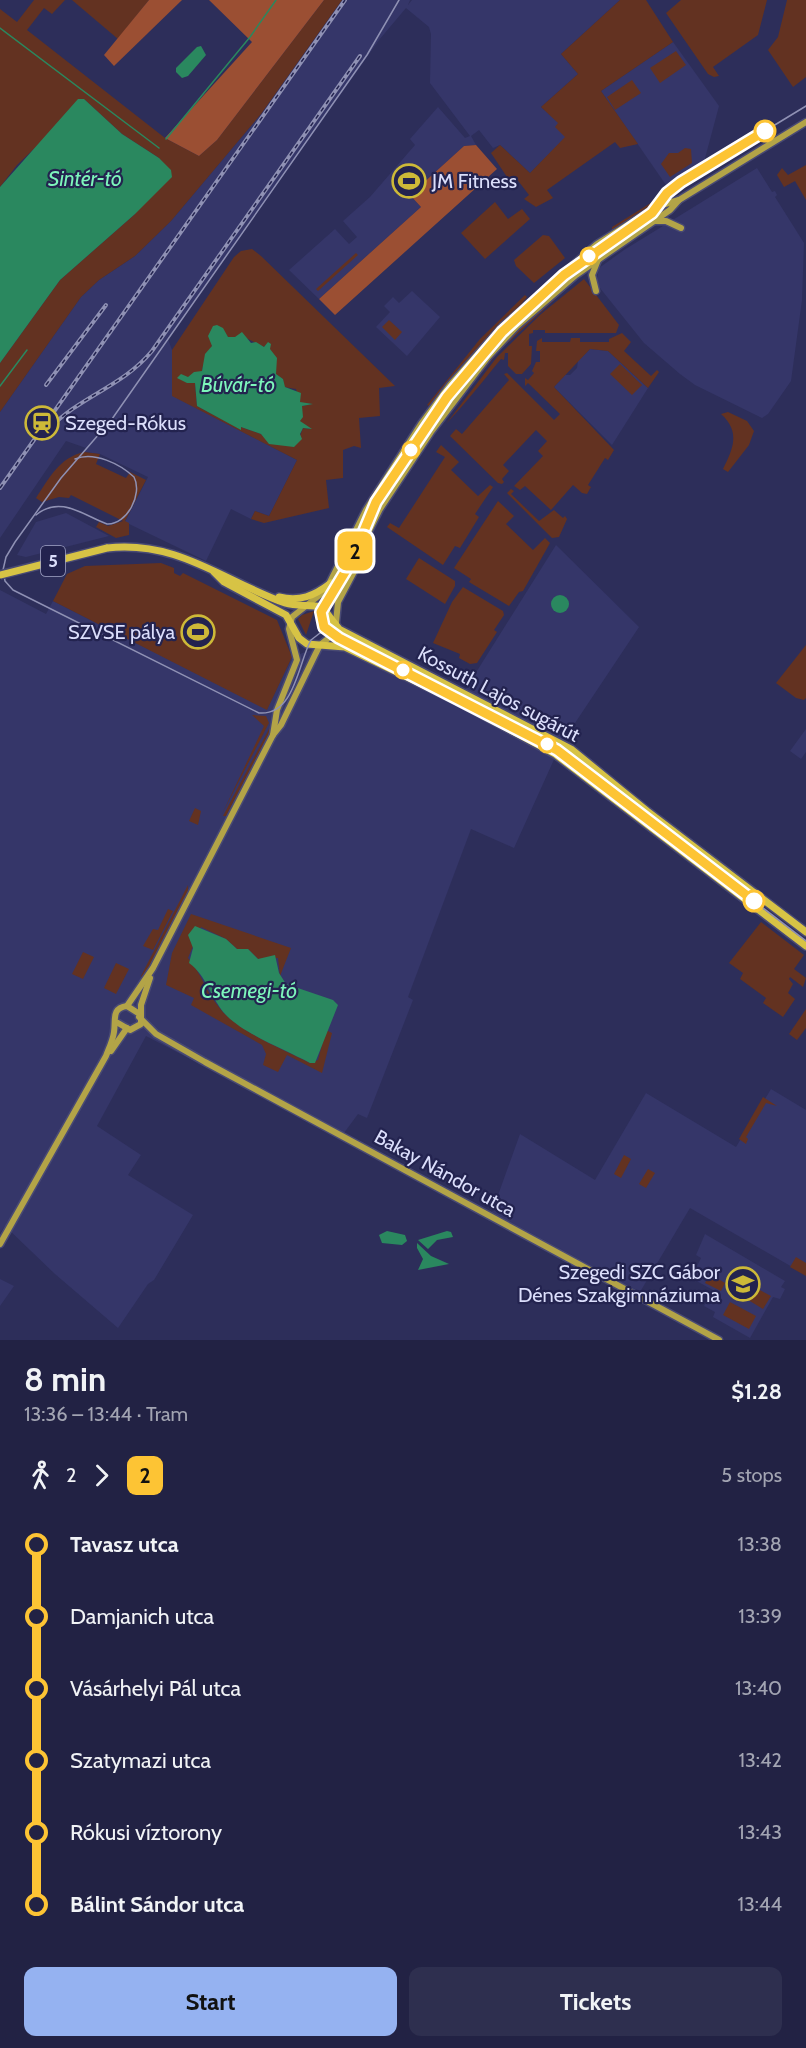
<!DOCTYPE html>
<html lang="en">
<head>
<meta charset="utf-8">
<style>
	body { margin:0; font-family:Cabin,sans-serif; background:#2e2f4f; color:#f1f3f6; height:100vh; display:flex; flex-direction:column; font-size:22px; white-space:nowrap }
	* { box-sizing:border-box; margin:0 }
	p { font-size:20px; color:#a2a4b2 }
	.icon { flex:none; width:33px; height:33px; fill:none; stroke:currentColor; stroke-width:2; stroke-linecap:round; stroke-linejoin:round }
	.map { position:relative; height:1340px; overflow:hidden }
	.sheet { display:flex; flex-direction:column; background:#224; flex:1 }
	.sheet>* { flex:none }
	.badge { padding:0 12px; border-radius:9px; font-size:21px; line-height:39px }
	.map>.badge { position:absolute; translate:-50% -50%; box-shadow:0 0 0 3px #fff }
	.legs { display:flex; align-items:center; gap:9px; height:66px; padding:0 24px; font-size:20px }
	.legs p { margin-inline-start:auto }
	.headline { display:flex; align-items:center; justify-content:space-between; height:102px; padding:0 24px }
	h1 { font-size:33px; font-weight:700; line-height:45px }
	.cta { display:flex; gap:12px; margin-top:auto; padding:12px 24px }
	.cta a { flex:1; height:69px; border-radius:12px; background:#95b2f1; color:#111; font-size:24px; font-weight:700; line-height:69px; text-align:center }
	.cta a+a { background:#2e2f4f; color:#f1f3f6 }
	ul { padding:0 24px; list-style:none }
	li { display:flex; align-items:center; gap:21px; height:72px; font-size:22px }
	li i { display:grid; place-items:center; width:9px; height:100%; margin:0 8px; background:currentColor }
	li i::after { content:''; width:15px; height:15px; margin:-8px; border:4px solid; border-radius:50%; background:#224 }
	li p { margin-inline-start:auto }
	li:first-child i { background:linear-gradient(#0000 50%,currentColor 0) }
	li:last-child i { background:linear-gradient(currentColor 50%,#0000 0) }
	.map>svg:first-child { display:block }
</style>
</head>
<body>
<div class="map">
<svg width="806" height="1340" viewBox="0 0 806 1340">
	<rect width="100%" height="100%" fill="#2d2e5a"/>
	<g fill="#353669">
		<path d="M342,0H410L408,5L412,0H620L561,54L578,74L541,107L559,123L566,137L530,173L500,145L493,148L479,130L471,136L476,145L464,146L410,195L421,207L319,299L289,270L335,229L349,244L357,237L343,221L370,197L415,145L410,139L438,107L465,138L470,136L430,83L431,34L429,27L406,8L379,40L168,339L172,350L173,396L297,460L269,516L255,511L251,519L231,509L206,561L125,522L148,477L100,454L84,452L86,448L66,441L0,538V412L81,297L99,280L135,256L171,221L261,114Z"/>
		<path d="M673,42L719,106L704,162L666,185L601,91Z"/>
		<path d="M757,168L772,192L775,191L777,195L775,197L804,243L802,300L791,381L768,414L762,418L695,385L680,374L644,343L596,283L599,268L624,250Z"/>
		<path d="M412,291L440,317L407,356L376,327L390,312L384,306L393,297L399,303Z"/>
		<path d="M590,349L608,351L648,388L612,445L554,387L565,375H570L577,368L578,361Z"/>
		<path d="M66,513L109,536L26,557L17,555L36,522Z"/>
		<path d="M556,545L639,627L561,744L514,848L471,829L408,997L413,1000L367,1118L358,1114L341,1137L146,1036L97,1126L141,1155L128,1175L193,1215L154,1280L148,1284L118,1328L55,1274L5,1226L0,1233V590L46,614L53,601L267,709L292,657L353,634L465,690Z"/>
		<path d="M806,729V752L801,759L790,751Z"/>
		<path d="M771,1089L806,1110V1275L690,1208L640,1292L492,1212L520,1134L595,1180L646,1093L736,1147Z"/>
		<path d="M705,1234L785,1281L781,1287L785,1289L780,1299L773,1297L750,1338L713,1317L715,1312L704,1306L713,1290L691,1278L701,1258L696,1255Z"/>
		<path d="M0,1279L14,1286L0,1306Z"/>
	</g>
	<g fill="#633221" fill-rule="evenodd">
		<path d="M34,0H65L52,14L44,8L27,30L165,138L199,156L217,140L324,0H342L261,114L171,221L135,256L99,280L81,297L0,412V363L60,280L135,214L159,158L122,134L85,100L17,165L0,187V9L17,22Z"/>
		<path d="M72,0H149L118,39Z"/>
		<path d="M620,0H646L673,42L601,91L638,144L620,148L615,142L547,190L553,198L536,207L524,199L529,195L516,178L511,183L491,153L500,145L530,173L565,137L555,127L558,123L541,107L578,74L561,54Z"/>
		<path d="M681,0H767L758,35L713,67L719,76L714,77L708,74L666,13Z"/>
		<path d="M787,0H806V77L793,87L768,50L778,37Z"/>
		<path d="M676,51L686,65L660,83L650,68Z"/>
		<path d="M632,80L641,93L615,110L607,97Z"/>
		<path d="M741,143L745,150L612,230V227L662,196L669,186Z"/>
		<path d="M685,148L691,149L692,163L670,177L661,164L669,153H678Z"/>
		<path d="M806,165V200L795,181L784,187L777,175L782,168L788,175Z"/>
		<path d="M495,202L508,219L522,209L530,219L485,259L461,233Z"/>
		<path d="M655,211L656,213L623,237L619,238L617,235Z"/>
		<path d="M543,235L549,236L565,258L534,283L516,266L514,260Z"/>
		<path d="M252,249L261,256L395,386L379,388L380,416L359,418L361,448L354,446L343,450V478L326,480L329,508L264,523L251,519L255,511L269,516L297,460L172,396V350L234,257L241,251ZM224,333L228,337H244L264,347L268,343L275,374L283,379L284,387L296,389L300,403L312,404L302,406L300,422L311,429L303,428L298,441L270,442L261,434L241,427L240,429L197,406L195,383L186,380L202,371C203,360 213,353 212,341Z"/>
		<path d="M356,253L358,255L318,291L316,289Z"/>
		<path d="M567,272L569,275C520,317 476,362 438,414L435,411L496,337Z"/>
		<path d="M584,279L619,325L616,333H545V330H533V333L529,334V346H532L531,364L522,374H516L508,366V353H505L504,360L501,359C482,382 466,403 446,424L497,357L541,314Z"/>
		<path d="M576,280L500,350L443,420C482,369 522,316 576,280Z"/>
		<path d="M525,295L527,297L519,307L460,367L429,406L427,405L480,339Z"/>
		<path d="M389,320L402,332L395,340L382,327Z"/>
		<path d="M622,333L631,342L624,351L651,376L657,370L659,372L648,388L608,351L590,349L554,387L614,450L608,460L605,458L588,485L591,487L587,494L582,493L573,485L551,510L525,486L520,490L514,486L543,456L538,451L547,441L536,430L503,465L509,471L502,479L504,482L502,484L498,483L450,436L456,429L462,434L509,380L504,374L507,373L554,420L560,414L528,383L525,386V378L528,380L534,373L532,371L536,362H540V351H536L537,341L542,338V342H570L571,338H580V342H609V339Z"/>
		<path d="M620,364L642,385L632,395L610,374Z"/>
		<path d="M728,412L747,421L754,431L749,445L728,472L723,469C733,449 741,432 721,414Z"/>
		<path d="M423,430L426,433L374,514L368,513Z"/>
		<path d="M441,445L459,462L451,470L478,496L490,485L493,487L475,514L479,517L460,548L455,546L443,565L387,527L390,523L399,528L445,457L436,452Z"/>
		<path d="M84,452L100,454L96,464L126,478L130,472L146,480L125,521L129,523V535L116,538L96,527L99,522L108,526L123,521L71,495L69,498L59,497L42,502L36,498C50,477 59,458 84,452Z"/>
		<path d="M511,489L514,491L511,494L539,521L554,510L563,518L565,516L567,519L559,537L552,538L507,493Z"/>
		<path d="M498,501L514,516L506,524L533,550L545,538L550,543L523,591L519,592L509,606L469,582L471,579L454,568Z"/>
		<path d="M367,516L371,518L351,571L342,569Z"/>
		<path d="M419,558L455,581V586L445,604L406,579Z"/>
		<path d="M161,563L174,568V573L180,576L183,573L277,620L292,657L267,710L53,601L67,574L85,566Z"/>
		<path d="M340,573L347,574L331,599L327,597L338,580Z"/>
		<path d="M463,587L503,611L504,615L494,630L497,632L477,663L470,664L459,658L460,654L433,643L452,602Z"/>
		<path d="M314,611L306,635L298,619L302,615Z"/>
		<path d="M806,645V698L804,700L796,698L776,683Z"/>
		<path d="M252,715L266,716L269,723L222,814L264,726Z"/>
		<path d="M270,727L272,728L226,816H223Z"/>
		<path d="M195,808L201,811L198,825L189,821Z"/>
		<path d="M188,885V896L143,980L141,976Z"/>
		<path d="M168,909L173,911L153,950L143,946L153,929L158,930Z"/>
		<path d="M191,914L291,948L280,976L278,958L258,959L248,949H237L226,939L201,927L188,958C201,973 206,991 218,1006C236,1031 283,1049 310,1063L318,1060L326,1030L332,1033L322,1073L287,1055L278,1072L263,1065L266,1054L262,1045L191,1005L194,998L166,985L172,953Z"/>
		<path d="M761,922L804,955L794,969L806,978L803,987L790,977L789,979L793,984L788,993L795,999L783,1017L763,1003L766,998L740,979L743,973L729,963Z"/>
		<path d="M83,952L94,957L83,979L72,974Z"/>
		<path d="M116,963L129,969L116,994L104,988Z"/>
		<path d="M806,1009V1028L797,1040L789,1034Z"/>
		<path d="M763,1097L777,1106L766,1103L746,1137L748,1139L746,1144L739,1139Z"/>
		<path d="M624,1155L631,1159L621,1178L614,1174Z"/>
		<path d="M648,1169L655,1173L646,1188L639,1184Z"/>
		<path d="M796,1257L806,1263V1276L790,1267Z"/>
		<path d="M710,1274L725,1283L721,1291L705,1283Z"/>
		<path d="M747,1283L771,1296L763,1309L740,1295Z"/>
		<path d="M730,1302L756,1316L749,1329L723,1315Z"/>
	</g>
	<g fill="#9b4f33">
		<path d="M149,0H182L114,66L104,55Z"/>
		<path d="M209,0H324L217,140L199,156L165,138L252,42Z"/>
		<path d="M476,145L497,169L335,315L319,299L421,207L410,195L464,146Z"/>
	</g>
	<g fill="#2a885f">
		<path d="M201,46L206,55L188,76L182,78L176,72V68L197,47Z"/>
		<path d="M78,99H84L122,134L159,158L171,170L172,177L135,214L60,280L0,363V187Z"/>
		<path d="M217,325L223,328L228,337H235L242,332L251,343L256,342L264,347L268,342L271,344L270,349L277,358L276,374L283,379L285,387L301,393L300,402L313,404L302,406L303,417L300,421L312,429L303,428L300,434L302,439L294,447L269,444L261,434L241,427V430L197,406L195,383H187L177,378L181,374L188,377L194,372L202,371L205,354L212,346L208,336L213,326Z"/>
		<circle cx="560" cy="604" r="9"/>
		<path d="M195,926L226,939L237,949H248L258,959L275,955L279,973L286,984L333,1000L338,1005L315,1063H310C286,1050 244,1034 226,1015C211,999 207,976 189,963L193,948L188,935Z"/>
		<path d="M387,1231L405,1235L407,1241L402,1245L382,1243L379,1235Z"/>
		<path d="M447,1231L451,1232L453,1237L437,1240L428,1249L418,1240Z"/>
		<path d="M417,1243L431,1256L449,1264L418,1270L423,1259L417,1248Z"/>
	</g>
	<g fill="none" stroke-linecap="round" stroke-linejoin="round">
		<g stroke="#2a885f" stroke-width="1.5">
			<path d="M0,28L159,148"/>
			<path d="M166,139L250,37L276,0"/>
			<path d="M0,386L27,350"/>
		</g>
		<defs>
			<g id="secondary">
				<path d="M654,221H666L681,228"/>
				<path d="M596,291L592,275L598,260"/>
				<path d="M273,735L277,710L297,660L289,629L292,617L326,590L366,510L421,424L450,385L502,327L597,244L658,206L679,200"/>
				<path d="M127,1006L153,968L273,735L281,725L315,655L320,645L335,633L338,602L357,566L369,531L380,509L431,432L488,357L517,326L576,275L670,210L679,200L806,122"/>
				<path d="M139,1017L156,1034L205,1062L719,1340"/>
				<path d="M118,1023L130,1030L141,1024V1005L150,978"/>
				<path d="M111,1051L127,1028"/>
				<path d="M0,1244L106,1056C109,1048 113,1040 114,1032C116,1020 111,1008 127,1006L138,1013"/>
			</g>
			<g id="primary">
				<path d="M107,548C178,540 223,581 285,603C297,607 310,604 322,607L339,629L571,749L647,811L806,932"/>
				<path d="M214,572L224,582L286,615L299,638L307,644L345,647L459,702L555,754L806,946"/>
				<path d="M279,597C300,602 314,596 331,583"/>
			</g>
		</defs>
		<use href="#secondary" stroke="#494a74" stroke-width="9"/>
		<use href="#primary" stroke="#494a74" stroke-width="10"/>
		<use href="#secondary" stroke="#b3a447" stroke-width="6"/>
		<use href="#primary" stroke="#d7c345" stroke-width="7"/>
		<g stroke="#8f91b4" stroke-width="1.5">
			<path d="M806,106L681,182L652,213L589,256L536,299L464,375L376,502L351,562L323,605L321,615L323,625L339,638L557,750L806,941"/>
			<path d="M36,515C60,495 83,515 107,524C127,525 143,494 134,477C120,464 94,451 75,459"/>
			<path d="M333,632L320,633L311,640C298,663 295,716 259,713L13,590L5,581L3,570L6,557L15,542L61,478L112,419L367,55L399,0"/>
		</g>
		<defs>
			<g id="rail">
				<path d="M46,385L106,305"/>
				<path d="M49,429C80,396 122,387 152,351L360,56"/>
				<path d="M0,488L345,0"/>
			</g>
		</defs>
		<use href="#rail" stroke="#8f91b4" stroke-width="4"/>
		<use href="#rail" stroke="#23234f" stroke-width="1.5" stroke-dasharray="4.5" stroke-linecap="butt"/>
		<defs>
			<path id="primary-bridge" d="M0,575L107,548"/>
		</defs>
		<use href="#primary-bridge" stroke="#494a74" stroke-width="10" stroke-linecap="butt"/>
		<use href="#primary-bridge" stroke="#d7c345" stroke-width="7"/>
	</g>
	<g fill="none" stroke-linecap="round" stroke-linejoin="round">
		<defs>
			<path id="line-1" d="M754,901L557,750L339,638L324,627L321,612L351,562L376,502L447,397L502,332L564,275L652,213L667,193L681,182L765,131"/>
		</defs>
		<use href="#line-1" stroke="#fff" stroke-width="14"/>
		<use href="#line-1" stroke="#fdc434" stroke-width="9"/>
	</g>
	<defs>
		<symbol id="stadium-ring" viewBox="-11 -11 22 22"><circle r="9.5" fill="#23234f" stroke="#cdb938" stroke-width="1.5"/><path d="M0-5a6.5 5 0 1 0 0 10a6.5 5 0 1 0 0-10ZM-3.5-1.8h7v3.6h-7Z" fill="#cdb938"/></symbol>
		<symbol id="station-ring" viewBox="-11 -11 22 22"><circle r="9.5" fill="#23234f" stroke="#cdb938" stroke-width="1.5"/><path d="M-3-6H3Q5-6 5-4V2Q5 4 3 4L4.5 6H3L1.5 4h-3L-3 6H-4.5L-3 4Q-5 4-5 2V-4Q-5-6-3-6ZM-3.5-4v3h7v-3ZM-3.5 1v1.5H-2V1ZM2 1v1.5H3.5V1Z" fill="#cdb938"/></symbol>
		<symbol id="school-ring" viewBox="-11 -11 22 22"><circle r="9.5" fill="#23234f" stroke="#cdb938" stroke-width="1.5"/><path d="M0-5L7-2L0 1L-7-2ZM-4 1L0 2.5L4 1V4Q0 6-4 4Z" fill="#cdb938"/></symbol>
	</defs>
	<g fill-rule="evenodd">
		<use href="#stadium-ring" x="390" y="162" width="38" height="38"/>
		<use href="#station-ring" x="23" y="404" width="38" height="38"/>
		<use href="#stadium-ring" x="179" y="613" width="38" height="38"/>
		<use href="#school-ring" x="724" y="1265" width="38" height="38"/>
	</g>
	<g fill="#fff" stroke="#fdc434" stroke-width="3">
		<circle cx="765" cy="131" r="10"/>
		<circle cx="589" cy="256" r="8"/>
		<circle cx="411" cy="450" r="8"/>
		<circle cx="403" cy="670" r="8"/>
		<circle cx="547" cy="744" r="8"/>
		<circle cx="754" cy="901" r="10"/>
	</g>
	<g text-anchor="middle" stroke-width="4.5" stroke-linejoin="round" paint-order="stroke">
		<rect fill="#23234f" stroke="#a4a6c7" stroke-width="1.5" x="41" y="546" width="24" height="30" rx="4.5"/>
		<g font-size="18" font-weight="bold" fill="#dbdefb">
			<text x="53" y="567">5</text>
		</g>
		<g font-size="20" fill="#dbdefb" stroke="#23234f" text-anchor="start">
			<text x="432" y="188">JM Fitness</text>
			<text x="65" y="430">Szeged-Rókus</text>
			<text x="175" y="639" text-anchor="end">SZVSE pálya</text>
			<text x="720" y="1279" text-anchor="end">Szegedi SZC Gábor<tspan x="720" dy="23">Dénes Szakgimnáziuma</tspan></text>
		</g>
		<g font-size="20" fill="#dbdefb" stroke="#23234f">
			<text transform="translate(499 694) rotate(28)" y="7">Kossuth Lajos sugárút</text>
			<text transform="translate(445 1173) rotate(29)" y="7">Bakay Nándor utca</text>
		</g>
		<g font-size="21" font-style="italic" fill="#7df6bb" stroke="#23234f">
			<text x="85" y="186">Sintér-tó</text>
			<text x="238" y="392">Búvár-tó</text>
			<text x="249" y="998">Csemegi-tó</text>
		</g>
	</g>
</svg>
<b class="badge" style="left:355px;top:551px;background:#fdc434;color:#111">2</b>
</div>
<section class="sheet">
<div class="headline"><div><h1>8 min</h1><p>13:36 – 13:44 · Tram</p></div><b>$1.28</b></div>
<div class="legs"><svg class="icon" aria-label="walk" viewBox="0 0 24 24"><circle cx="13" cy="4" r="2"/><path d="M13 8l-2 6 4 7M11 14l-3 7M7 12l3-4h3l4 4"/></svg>2<svg class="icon" aria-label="forward" viewBox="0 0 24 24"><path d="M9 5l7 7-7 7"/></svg><b class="badge" style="background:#fdc434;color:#111">2</b><p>5 stops</p></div>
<ul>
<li><i style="color:#fdc434"></i><b>Tavasz utca</b><p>13:38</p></li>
<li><i style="color:#fdc434"></i><span>Damjanich utca</span><p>13:39</p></li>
<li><i style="color:#fdc434"></i><span>Vásárhelyi Pál utca</span><p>13:40</p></li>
<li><i style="color:#fdc434"></i><span>Szatymazi utca</span><p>13:42</p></li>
<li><i style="color:#fdc434"></i><span>Rókusi víztorony</span><p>13:43</p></li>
<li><i style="color:#fdc434"></i><b>Bálint Sándor utca</b><p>13:44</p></li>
</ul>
<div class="cta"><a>Start</a><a>Tickets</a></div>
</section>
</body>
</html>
